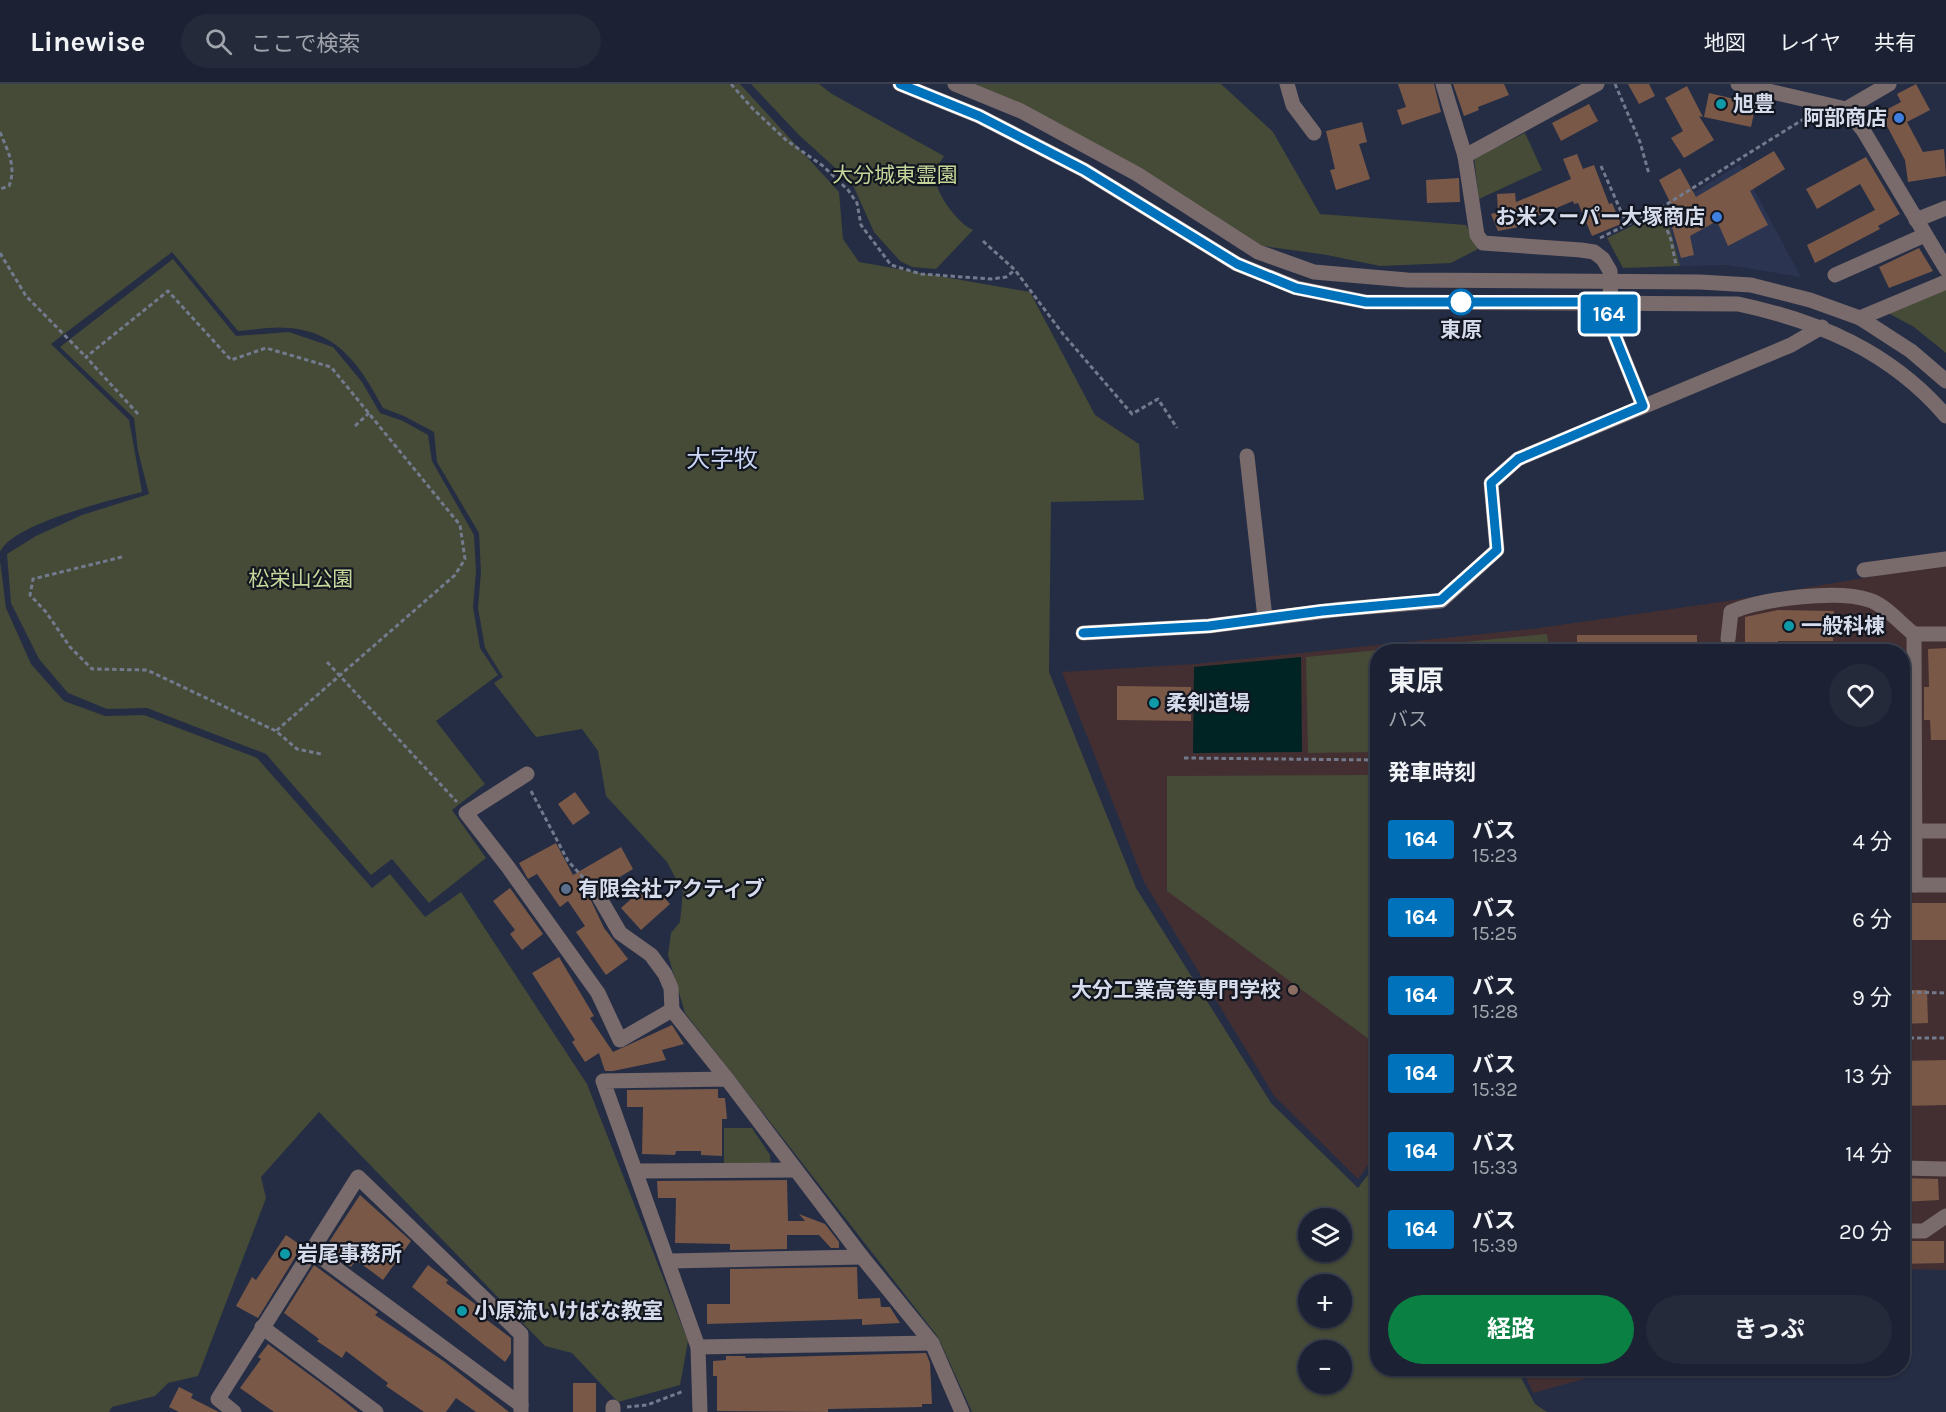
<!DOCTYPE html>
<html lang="ja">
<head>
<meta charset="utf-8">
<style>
	body { margin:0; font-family:Karla,"Noto Sans JP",sans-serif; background:#252a3b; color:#f1f3f6; height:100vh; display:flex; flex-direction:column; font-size:22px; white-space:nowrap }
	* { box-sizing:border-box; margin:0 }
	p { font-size:20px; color:#a0a4ac }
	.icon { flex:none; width:33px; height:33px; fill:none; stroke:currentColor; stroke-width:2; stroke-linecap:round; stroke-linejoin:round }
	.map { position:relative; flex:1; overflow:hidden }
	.sheet { position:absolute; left:1370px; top:560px; width:540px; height:732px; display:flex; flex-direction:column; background:#1c2233; border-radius:24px; box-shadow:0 2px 4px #0004,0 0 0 2px #3a3f4e }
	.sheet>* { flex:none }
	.badge { padding:0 12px; border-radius:4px; font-size:21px; line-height:39px }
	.fabs { position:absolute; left:1298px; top:1124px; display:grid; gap:12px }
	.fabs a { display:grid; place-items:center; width:54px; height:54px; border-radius:50%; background:#1c2233; box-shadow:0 2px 4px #0004,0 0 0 2px #3a3f4e; font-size:30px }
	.map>.badge { position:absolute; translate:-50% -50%; box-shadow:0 0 0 3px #fff }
	h2 { padding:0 18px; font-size:22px; line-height:54px }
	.round { display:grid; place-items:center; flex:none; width:63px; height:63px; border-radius:32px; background:#252a3b }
	.overview { display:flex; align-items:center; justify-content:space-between; height:102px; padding:0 18px }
	h1 { font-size:28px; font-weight:700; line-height:45px }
	.cta { display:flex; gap:12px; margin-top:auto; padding:12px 18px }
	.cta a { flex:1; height:69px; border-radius:36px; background:#0b8043; color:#fff; font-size:24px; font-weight:700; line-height:69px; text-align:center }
	.cta a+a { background:#252a3b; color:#f1f3f6 }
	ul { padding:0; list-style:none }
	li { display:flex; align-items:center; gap:18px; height:78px; padding:0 18px }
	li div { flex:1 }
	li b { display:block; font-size:22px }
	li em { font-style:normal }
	li .badge { min-width:66px; font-weight:700; text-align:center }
	header { display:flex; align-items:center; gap:36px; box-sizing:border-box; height:84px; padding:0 30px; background:#1c2233; border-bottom:2px solid #3a3f4e }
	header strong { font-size:28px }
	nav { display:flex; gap:33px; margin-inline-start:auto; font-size:21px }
	.search { width:420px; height:54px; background:#252a3b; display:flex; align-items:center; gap:15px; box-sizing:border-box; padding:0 21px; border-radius:33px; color:#a0a4ac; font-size:22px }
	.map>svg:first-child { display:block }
</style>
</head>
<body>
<header>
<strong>Linewise</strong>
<div class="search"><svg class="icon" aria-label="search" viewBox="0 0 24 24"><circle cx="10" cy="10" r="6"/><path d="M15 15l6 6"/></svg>ここで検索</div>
<nav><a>地図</a><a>レイヤ</a><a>共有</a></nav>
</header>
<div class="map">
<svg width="1946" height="1328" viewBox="0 0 1946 1328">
	<rect width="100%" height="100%" fill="#252d44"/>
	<path fill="#2b3552" d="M1740,80L1801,193L1727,181L1680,182L1665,126Z"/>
	<g fill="#432f31">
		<path d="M1946,480V1186L1902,1185V567H1377V1069L1358,1095L1275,1013L1144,798L1062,588L1195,580L1532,545L1734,516Z"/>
		<path d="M1522,1284H1624L1533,1309Z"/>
	</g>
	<g fill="#454b36" fill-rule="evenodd">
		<path d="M0,0H740L839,108L843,155L859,178L1030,208L1095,331L1139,360L1144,416L1051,418L1049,588L1136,804L1271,1019L1358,1104L1377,1079V1284H1516L1535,1320L1547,1328H972L938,1253L685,929L668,871L671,849L680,838L683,808L667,778L606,712L598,667L582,645L536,653L494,599L503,593L485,564L478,524L481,488L479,449L437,378L434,348L404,332L383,324C361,283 339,248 289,244C272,242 254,246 238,247L172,168L51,260L129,336L142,408C111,416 12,440 0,468ZM1308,1134H1341V1167H1308ZM1308,1200H1341V1233H1308ZM1308,1266H1341V1299H1308Z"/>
		<path d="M751,0H819L832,10L944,72C942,76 936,83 935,88C932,106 958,140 973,146L936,185L912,183L900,177L874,148L852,99L799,51Z"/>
		<path d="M958,0H1221L1273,48L1320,130L1466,141L1478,165L1451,179L1380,182L1327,171L1249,160L1071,58Z"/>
		<path d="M1525,49L1542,86L1479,115L1474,74Z"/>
		<path d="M1665,126L1680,182L1623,184L1607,154Z"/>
		<path d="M173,175L236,252L289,248L333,263L362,298L380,329L403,337L428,351L432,377L474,451L476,487L473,523L480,564L498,591L436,637L485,700L452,726L486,774L429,819L392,775L371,791L266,670L147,624L107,625L68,609L39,575L11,519L7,470L36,452L82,431L149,410L138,367L134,334L60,263Z"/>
		<path d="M1946,201V269L1914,243L1888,229Z"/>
		<path d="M0,477L6,524L31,580L64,617L105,632L144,631L257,674L372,804L390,790L425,833L461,808L587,1000L688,1257L680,1301L618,1318L572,1269L545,1262L319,1028L261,1093L266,1114L198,1292L168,1299L155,1312L112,1323L109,1328H0Z"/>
		<path d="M1547,550L1549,567H1377V668L1308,669L1306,573Z"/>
		<path d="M1377,691V961L1167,807V692Z"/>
		<path d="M724,1044H752L770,1071L771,1082L724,1080Z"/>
	</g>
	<path fill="#002324" d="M1301,573L1302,668L1193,669L1194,583Z"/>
	<g fill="#795847">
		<path d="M1398,0H1434L1441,28L1402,41L1397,26L1406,23Z"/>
		<path d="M1453,0H1504L1509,11L1478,23L1479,26L1464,32Z"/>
		<path d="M1628,0H1649L1655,12L1639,20Z"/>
		<path d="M1916,0L1930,26L1907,38L1923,68L1944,65L1946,92L1908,98L1905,76L1880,29L1901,18L1897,10Z"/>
		<path d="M1687,2L1703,33L1699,32L1714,56L1684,74L1671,54L1683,47L1665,14Z"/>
		<path d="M1709,9L1756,20L1751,43L1704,33Z"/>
		<path d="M1589,20L1598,37L1561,57L1552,39Z"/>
		<path d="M1362,38L1367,58L1359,60L1370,95L1336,106L1330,86L1335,85L1326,47Z"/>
		<path d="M1774,67L1785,85L1750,107L1768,141L1728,162L1717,137L1690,152L1694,171L1681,174L1668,129L1674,126L1659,96L1680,84L1696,113Z"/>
		<path d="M1577,70L1583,85L1594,81L1609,120L1612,119L1621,140L1592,152L1578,119L1574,120L1573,117L1519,140V143L1498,147L1491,130L1498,128L1497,110L1515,109L1516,118L1571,95L1563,75Z"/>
		<path d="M1866,73L1900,130L1878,142L1880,145L1815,179L1807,161L1875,126L1860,100L1817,125L1806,105Z"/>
		<path d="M1459,94L1460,118L1427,119L1426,96Z"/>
		<path d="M1919,164L1933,187L1889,204L1879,183Z"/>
		<path d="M1778,526L1834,527L1833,557H1778V567H1745V533Z"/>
		<rect x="1577" y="551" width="120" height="16"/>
		<path d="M1946,564V656H1931L1930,636H1924V603H1929L1928,565Z"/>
		<path d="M1117,602L1191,603V637L1117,636Z"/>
		<path d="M575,708L590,729L573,741L558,720Z"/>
		<path d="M556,759L573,791L621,763L633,785L603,803L594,802L588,810L604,844L628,875L606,891L576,848L585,842L568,817L560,823L537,790L528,795L519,779Z"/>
		<path d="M650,798L670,820L641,846L621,824Z"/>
		<path d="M510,804L543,850L522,866L510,850L515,846L493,817Z"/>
		<rect x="1902" y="819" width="44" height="37"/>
		<path d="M559,873L594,932L590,934L613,968L672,941L684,960L662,966L666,976L613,987H605L599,969L585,978L572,958L575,956L532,889Z"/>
		<path d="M1902,906H1927L1928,939L1902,940Z"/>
		<path d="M1946,976V1021L1902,1022V977Z"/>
		<path d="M718,1005V1014H725L727,1035H722V1072L701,1071V1067H676L675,1071L642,1070L643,1023H627V1006Z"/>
		<path d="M1902,1094L1938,1095L1939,1116L1902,1118Z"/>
		<path d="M787,1096L788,1137H805L799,1130L825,1140L839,1158V1164H831L819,1151H787V1165L730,1166V1160L675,1159L676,1114H658L657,1097Z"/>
		<path d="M360,1111L411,1157L383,1196L356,1176L351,1183L325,1164Z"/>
		<path d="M286,1151L302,1162L258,1234L236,1222L252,1193L256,1196Z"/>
		<path d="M1902,1157H1944V1179L1902,1180Z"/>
		<path d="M314,1181L378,1228L375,1231L445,1278L509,1328H476L456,1314L446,1328H424L386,1302L388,1299L346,1267L342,1274L317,1257L319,1255L284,1229Z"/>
		<path d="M428,1181L448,1196L446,1199L478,1222L482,1226L479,1230L511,1254V1269L505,1278L412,1203Z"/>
		<path d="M857,1183L858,1215L880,1214L881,1223H890L900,1239L862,1241V1235L707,1240V1220H730V1185Z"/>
		<path d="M268,1260L333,1308L358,1328H274L240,1304L261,1275L258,1273Z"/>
		<path d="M926,1269L930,1279L932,1320H922V1323L828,1325V1328L717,1327V1292H713V1277L726,1276V1272H745L746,1274Z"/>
		<rect x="573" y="1299" width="23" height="29"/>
		<path d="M179,1303L193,1310L191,1314L219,1328H179L169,1323Z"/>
	</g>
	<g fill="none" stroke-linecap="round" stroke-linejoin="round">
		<g stroke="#737a8d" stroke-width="3" stroke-dasharray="4.5 3" stroke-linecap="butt">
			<path d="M731,0L753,25L786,56L823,82L848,106L857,119L861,141L891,181L921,190L991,195L1006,193L1015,186"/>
			<path d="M1615,0L1640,58L1649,90"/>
			<path d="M0,48C7,66 17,82 9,102L0,105"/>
			<path d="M1601,82L1627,141"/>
			<path d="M1659,125L1671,156L1676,181"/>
			<path d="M1600,154L1659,125L1807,33"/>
			<path d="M983,157L1015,186L1063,250L1132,330L1158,315L1177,344"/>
			<path d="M0,169L26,212L86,273"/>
			<path d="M138,330L86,273L168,207L231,276L266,264L331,283L460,441L465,475L455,491L276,647"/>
			<path d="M355,342L369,329"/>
			<path d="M122,473L33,495L30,511L46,528L70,563L92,585L147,586L276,647L297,665L321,670"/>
			<path d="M327,578L457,718"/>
			<path d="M1184,674L1377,676"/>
			<path d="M531,707L568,777L589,800"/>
			<path d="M1902,908L1946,909"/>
			<path d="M1902,954H1946"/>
			<path d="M627,1323L647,1321L684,1307"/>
		</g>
		<g stroke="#796a6b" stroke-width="15">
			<path d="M900,0L979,32L1084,86L1237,180L1297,204L1366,218L1738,220C1819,237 1891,268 1946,332"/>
			<path d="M955,0L1021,27L1137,90L1258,168L1314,188L1407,196L1700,198L1751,201L1810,216L1860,234L1911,267L1946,297"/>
			<path d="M1287,0L1293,21L1314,49"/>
			<path d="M1443,0L1465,72"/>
			<path d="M1597,0L1465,72L1477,151L1483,159L1581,166L1594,168L1603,175L1610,187L1611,199L1608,235L1643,322"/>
			<path d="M1738,0L1846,25L1863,46L1946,185"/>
			<path d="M1846,25L1889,0"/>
			<path d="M1916,136L1946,124"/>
			<path d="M1835,191L1925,151"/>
			<path d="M1860,234L1946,198"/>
			<path d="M1247,372L1265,534"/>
			<path d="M1864,486L1946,475"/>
			<path d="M1083,549L1209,542L1342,525L1441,517L1497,466L1491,399L1518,375L1791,261L1822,243"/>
			<path d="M1728,555L1731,528C1761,515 1838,505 1869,516C1884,520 1901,540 1914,550"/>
			<path d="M527,690L466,729L508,783L598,909L620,956L672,926L727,995"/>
			<path d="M1902,747H1946"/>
			<path d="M1902,801H1946"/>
			<path d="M1915,801L1914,550H1946"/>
			<path d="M598,811L620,849L651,871L665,890L671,904L672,926"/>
			<path d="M1902,1084L1946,1085"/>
			<path d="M637,1087L795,1086"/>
			<path d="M1902,1147H1924L1946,1132"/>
			<path d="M311,1166L521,1321"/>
			<path d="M670,1177L862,1173"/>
			<path d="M262,1243L376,1328"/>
			<path d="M698,1263L932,1259"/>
			<path d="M234,1328L218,1315L358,1093L521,1250V1328"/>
			<path d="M613,1328V1323"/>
			<path d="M700,1328L698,1263L603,997L727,995L862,1173L932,1259L962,1328"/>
		</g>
	</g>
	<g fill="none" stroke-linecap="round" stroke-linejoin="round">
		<defs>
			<path id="line" d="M900,0L979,32L1084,86L1237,180L1296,204L1366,218H1611L1608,235L1643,322L1518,375L1491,399L1497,466L1441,516L1322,527L1209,542L1083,549"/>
		</defs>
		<use href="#line" stroke="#fff" stroke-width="14"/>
		<use href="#line" stroke="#0072bc" stroke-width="9"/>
	</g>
	<g fill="#0f9aa8" stroke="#121620" stroke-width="2">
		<circle cx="1721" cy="20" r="6"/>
		<circle cx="1789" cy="542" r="6"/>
		<circle cx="1154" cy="619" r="6"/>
		<circle cx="285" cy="1170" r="6"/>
		<circle cx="462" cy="1227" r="6"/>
	</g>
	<g fill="#3f7fe0" stroke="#121620" stroke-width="2">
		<circle cx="1899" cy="34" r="6"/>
		<circle cx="1717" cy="133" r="6"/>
	</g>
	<circle fill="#fff" stroke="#0072bc" stroke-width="3" cx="1461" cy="218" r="12"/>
	<circle fill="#5c6f8a" stroke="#121620" stroke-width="2" cx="566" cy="805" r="6"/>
	<circle fill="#8d6e63" stroke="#121620" stroke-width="2" cx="1293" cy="906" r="6"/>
	<g text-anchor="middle" stroke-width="4.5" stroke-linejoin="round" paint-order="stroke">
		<g font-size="21" font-weight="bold" fill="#d6dceb" stroke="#121620" text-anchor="start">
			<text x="1733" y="27">旭豊</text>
			<text x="1887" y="41" text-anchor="end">阿部商店</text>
			<text x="1705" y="140" text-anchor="end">お米スーパー大塚商店</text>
			<text x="1801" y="549">一般科棟</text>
			<text x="1166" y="626">柔剣道場</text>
			<text x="578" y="812">有限会社アクティブ</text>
			<text x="1281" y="913" text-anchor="end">大分工業高等専門学校</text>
			<text x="297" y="1177">岩尾事務所</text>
			<text x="474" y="1234">小原流いけばな教室</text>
		</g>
		<g font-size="21" fill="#c6d599" stroke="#121620">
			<text x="895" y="98">大分城東霊園</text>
			<text x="301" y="502">松栄山公園</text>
		</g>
		<g font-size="21" font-weight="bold" fill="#d6dceb" stroke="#121620">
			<text x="1461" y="253">東原</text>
		</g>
		<g font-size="24" fill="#c9d5f3" stroke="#121620">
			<text x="722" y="383">大字牧</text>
		</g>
	</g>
</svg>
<div class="fabs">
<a><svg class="icon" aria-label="layers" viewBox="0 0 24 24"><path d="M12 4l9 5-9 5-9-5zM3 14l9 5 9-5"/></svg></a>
<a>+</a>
<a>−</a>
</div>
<b class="badge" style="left:1609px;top:230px;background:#0072bc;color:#fff">164</b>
<section class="sheet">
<div class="overview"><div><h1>東原</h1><p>バス</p></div><a class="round"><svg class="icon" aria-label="heart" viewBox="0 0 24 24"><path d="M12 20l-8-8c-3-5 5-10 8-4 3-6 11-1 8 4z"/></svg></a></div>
<h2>発車時刻</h2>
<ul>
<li><span class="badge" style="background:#0072bc;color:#fff">164</span><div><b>バス</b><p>15:23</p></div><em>4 分</em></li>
<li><span class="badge" style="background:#0072bc;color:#fff">164</span><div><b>バス</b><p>15:25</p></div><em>6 分</em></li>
<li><span class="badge" style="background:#0072bc;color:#fff">164</span><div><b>バス</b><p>15:28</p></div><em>9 分</em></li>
<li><span class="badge" style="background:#0072bc;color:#fff">164</span><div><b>バス</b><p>15:32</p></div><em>13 分</em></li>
<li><span class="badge" style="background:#0072bc;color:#fff">164</span><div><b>バス</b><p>15:33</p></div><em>14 分</em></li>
<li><span class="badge" style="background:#0072bc;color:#fff">164</span><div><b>バス</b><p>15:39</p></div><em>20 分</em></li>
</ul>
<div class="cta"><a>経路</a><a>きっぷ</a></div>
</section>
</div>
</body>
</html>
